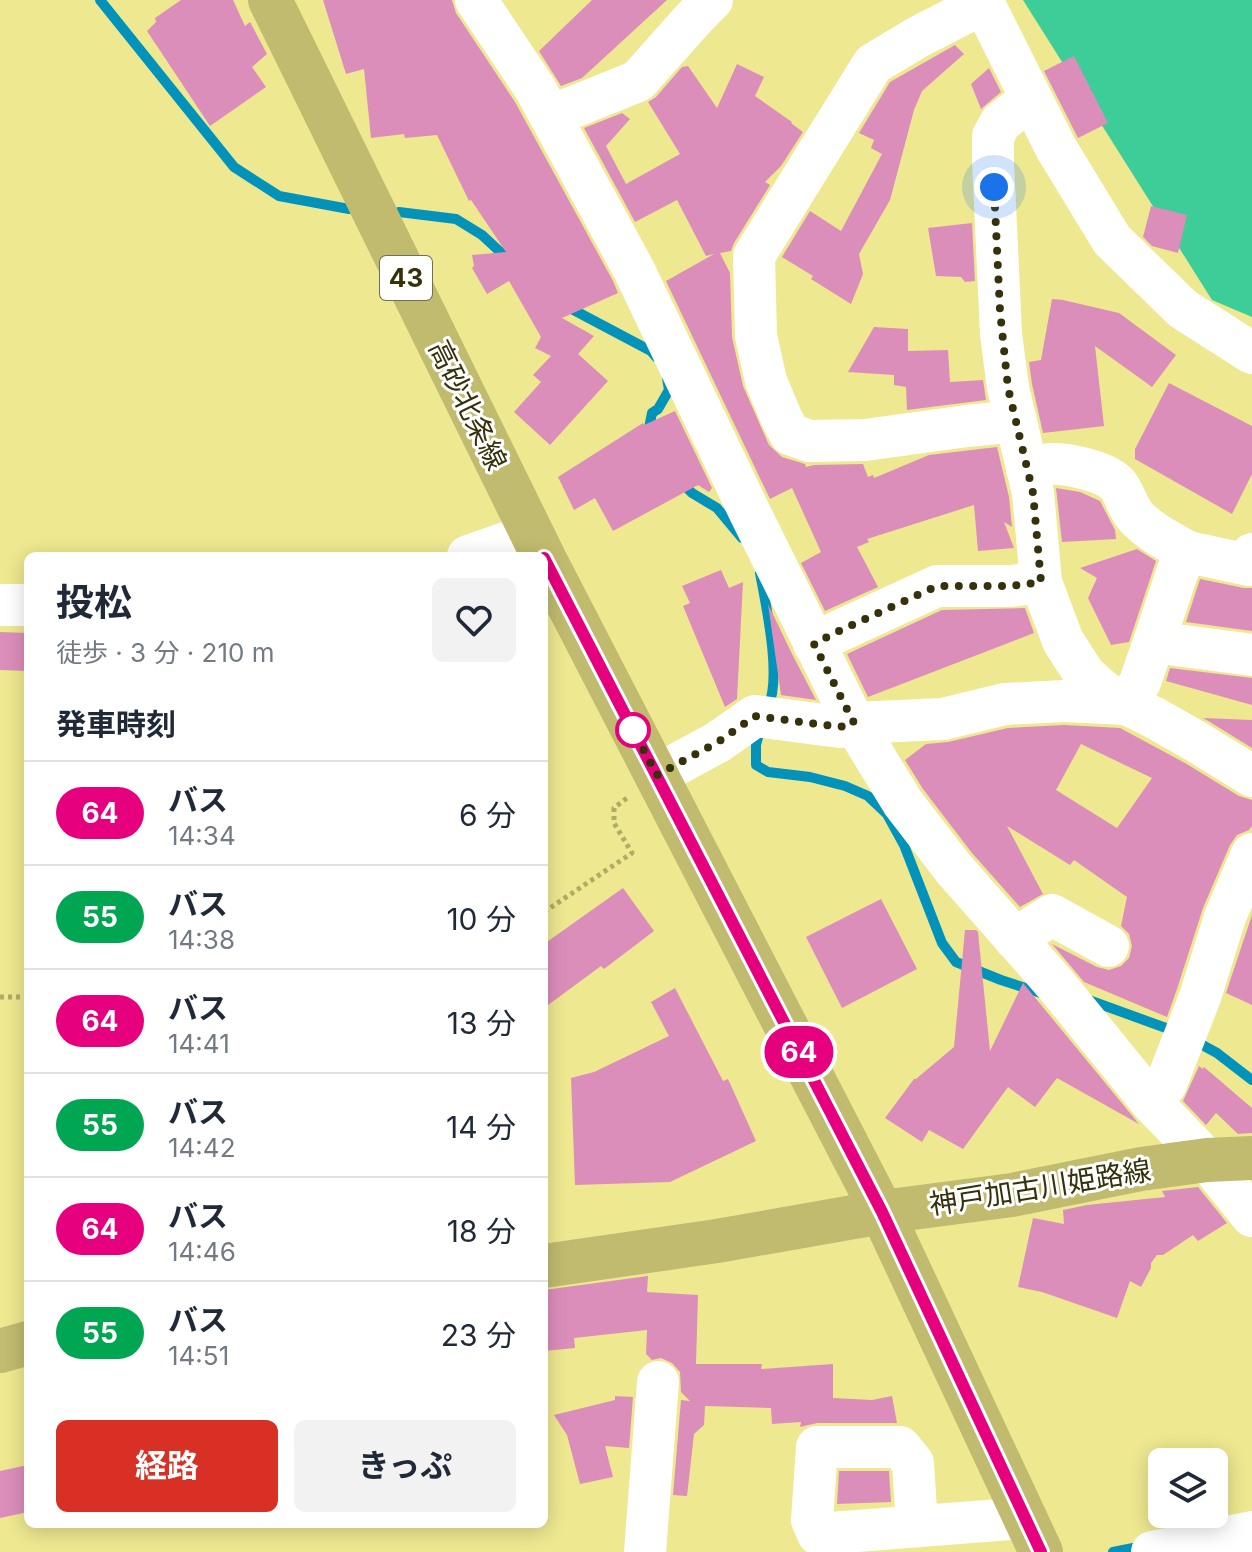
<!DOCTYPE html>
<html lang="ja">
<head>
<meta charset="utf-8">
<style>
	body { margin:0; font-family:Inter,"Noto Sans JP",sans-serif; background:#f2f2f3; color:#1f2937; height:100vh; display:flex; flex-direction:column; font-size:30px; white-space:nowrap }
	* { box-sizing:border-box; margin:0 }
	p { font-size:26px; color:#747a83 }
	.icon { flex:none; width:44px; height:44px; fill:none; stroke:currentColor; stroke-width:2; stroke-linecap:round; stroke-linejoin:round }
	.map { position:relative; flex:1; overflow:hidden }
	.panel { position:absolute; left:24px; top:552px; width:524px; height:976px; display:flex; flex-direction:column; background:#fff; border-radius:12px; box-shadow:0 4px 20px #0003 }
	.panel>* { flex:none }
	.badge { padding:0 16px; border-radius:26px; font-size:28px; line-height:52px }
	.tools { position:absolute; left:1148px; top:1448px; display:grid; gap:16px }
	.tools a { display:grid; place-items:center; width:80px; height:80px; border-radius:12px; background:#fff; box-shadow:0 4px 20px #0003; font-size:40px }
	.you { position:absolute; width:40px; height:40px; margin:-20px; border:6px solid #fff; border-radius:50%; background:#1a73e8; box-shadow:0 0 0 12px #1a73e833 }
	.map>.badge { position:absolute; translate:-50% -50%; box-shadow:0 0 0 4px #fff }
	h2 { padding:0 32px; font-size:30px; line-height:72px }
	.round { display:grid; place-items:center; flex:none; width:84px; height:84px; border-radius:12px; background:#f2f2f3 }
	.head { display:flex; align-items:center; justify-content:space-between; height:136px; padding:0 32px }
	h1 { font-size:38px; font-weight:700; line-height:60px }
	.action { display:flex; gap:16px; margin-top:auto; padding:16px 32px }
	.action a { flex:1; height:92px; border-radius:12px; background:#d93025; color:#fff; font-size:32px; font-weight:700; line-height:92px; text-align:center }
	.action a+a { background:#f2f2f3; color:#1f2937 }
	ul { padding:0; list-style:none }
	li { display:flex; align-items:center; gap:24px; height:104px; padding:0 32px; border-top:2px solid #e0e1e3 }
	li div { flex:1 }
	li b { display:block; font-size:30px }
	li em { font-style:normal }
	li .badge { min-width:88px; font-weight:700; text-align:center }
	.map>svg:first-child { display:block }
</style>
</head>
<body>
<div class="map">
<svg width="1252" height="1552" viewBox="0 0 1252 1552">
	<rect width="100%" height="100%" fill="#eee890"/>
	<path fill="#3dcd99" d="M1023,0H1252V317L1212,300Z"/>
	<g fill="none" stroke-linecap="round" stroke-linejoin="round">
		<g stroke="#0393ba" stroke-width="10">
			<path d="M100,0L234,167L279,196L349,209"/>
			<path d="M399,212L456,219L482,235L510,261"/>
			<path d="M566,306L651,351L656,357"/>
			<path d="M652,435L649,428L652,413L658,409L669,390L667,378"/>
			<path d="M681,482L692,493L717,508L742,538"/>
			<path d="M760,573C766,606 782,677 768,707"/>
			<path d="M760,730L756,745V765L768,772L810,777L845,786L868,796L887,814L904,845L942,943L956,962L1001,980L1047,995"/>
			<path d="M1086,999L1177,1032"/>
			<path d="M1195,1041L1217,1053L1252,1080"/>
			<path d="M1113,1552L1143,1546"/>
		</g>
	</g>
	<g fill="#dc8ebb" fill-rule="evenodd">
		<path d="M181,0H233L245,26L250,22L267,54L252,67L266,87L210,126L147,31L156,22L155,18Z"/>
		<path d="M323,0H452L456,13L515,102L613,281L618,293L562,318L594,336L578,354L608,381L550,445L514,412L541,382L533,375L551,356L535,348L541,337L509,281L487,294L472,268L474,266L472,255L506,252L471,200L469,201L437,135L405,138L404,134L371,138L364,69L346,74Z"/>
		<path d="M592,0H667L582,78L561,86L539,51Z"/>
		<path d="M955,45L964,54L922,91L914,110L890,200L859,254L863,274L851,304L811,279L813,276L782,257L810,211L841,231L882,154L871,148L874,140L859,133L890,82Z"/>
		<path d="M1074,56L1108,123L1078,138L1044,71Z"/>
		<path d="M737,64L764,77L755,96L792,122L791,123L803,132L781,166L765,182L770,185L734,243L731,251L720,253L730,273L732,337L743,386L769,445L782,457L805,464L806,467L814,465L863,464L868,477L873,475L874,478L929,455L997,447L1009,497L1012,527L1004,522L1014,548L978,551L974,505L867,539L869,542L857,547L878,587L825,611L801,563L821,552L792,488L770,499L666,281L714,254L706,256L677,200L635,222L584,128L622,113L630,119L606,146L626,184L680,154L648,102L656,97L682,67L688,66L717,108Z"/>
		<path d="M989,68L1001,92L981,109L971,84Z"/>
		<path d="M1151,206L1187,215L1178,253L1152,246L1143,237Z"/>
		<path d="M972,223L975,281L965,282L961,277L936,276L928,228Z"/>
		<path d="M1052,299L1063,300L1119,313L1176,355L1152,387L1095,346L1104,426L1043,433L1032,384L1029,362L1041,360Z"/>
		<path d="M874,327L908,329V351L948,350L950,382L983,380L986,400L907,410L906,387L894,385V375L848,372Z"/>
		<path d="M1169,383L1252,426V474L1232,514L1135,459V449Z"/>
		<path d="M675,411L712,488L709,492L698,485L613,531L595,498L574,510L558,477L643,423L644,425Z"/>
		<path d="M1056,488L1080,492L1100,501L1115,530L1116,539L1062,542Z"/>
		<path d="M1137,549L1156,561L1129,642L1111,645L1088,598L1097,578L1080,568Z"/>
		<path d="M721,570L729,588L743,582L737,699L725,707L683,606L690,603L682,586Z"/>
		<path d="M1200,579L1244,588H1252V631L1186,622Z"/>
		<path d="M768,604L792,654L816,700L781,695Z"/>
		<path d="M1025,608L1034,633L868,697L847,654L942,610Z"/>
		<path d="M0,632L28,633V671L0,670Z"/>
		<path d="M1170,668L1252,678V705L1166,681Z"/>
		<path d="M1203,718L1252,720V748L1210,722Z"/>
		<path d="M1064,725L1120,728L1185,763L1239,796L1252,800V826L1249,830L1237,835L1230,845L1203,908L1177,989L1167,1017L1084,982L1052,944L1097,967L1109,970L1121,966L1129,958L1132,946L1129,934L1121,926L1127,897L1074,860L1070,865L1007,826L1043,894L1020,907L972,853L923,789L905,760L926,744L948,742L1008,728ZM1081,744L1152,778L1117,828L1056,790Z"/>
		<path d="M623,888L654,931L604,969L601,966L544,1008V944Z"/>
		<path d="M881,899L917,969L842,1008L806,937Z"/>
		<path d="M1252,915V1005L1226,993Z"/>
		<path d="M965,930H976L978,932L990,1051L1023,983L1139,1124L1057,1078L1035,1107L1008,1087L963,1149L929,1130L922,1142L885,1118L914,1079H916L954,1047Z"/>
		<path d="M675,988L723,1081L728,1079L756,1141L670,1182L575,1185L571,1078L594,1072L669,1036L651,1002Z"/>
		<path d="M1199,1066L1203,1069L1204,1067L1252,1108V1133L1238,1134L1216,1113L1206,1125L1183,1101Z"/>
		<path d="M1198,1187L1227,1223L1198,1241L1193,1235L1163,1255H1157L1151,1263V1268L1141,1287L1130,1281L1117,1318L1042,1292L1018,1287L1033,1218L1064,1224L1063,1210L1087,1205L1165,1197L1162,1191Z"/>
		<path d="M648,1276L647,1292L698,1295L696,1364H762L761,1369L833,1364V1398L872,1400L892,1396L897,1423H817L800,1427L801,1422L772,1424L771,1408L705,1406L704,1425L694,1434L687,1496L673,1495L681,1400L690,1401L681,1392L680,1372L672,1363L661,1358L652,1360L646,1354L647,1330L574,1338L575,1348L544,1351V1290Z"/>
		<path d="M615,1396L633,1397L629,1448L605,1446L613,1477L580,1484L567,1435L554,1415L615,1400Z"/>
		<path d="M28,1465V1512L0,1518V1471Z"/>
		<path d="M839,1471H889L891,1502L837,1504Z"/>
	</g>
	<g fill="none" stroke-linecap="round" stroke-linejoin="round">
		<g stroke="#b1ac64" stroke-width="5" stroke-dasharray="4 4" stroke-linecap="butt">
			<path d="M544,912L632,853L614,823V808L627,798"/>
			<path d="M0,997H28"/>
		</g>
		<g stroke="#fff" stroke-width="42">
			<path d="M476,0L536,90L634,270L749,511L854,723L903,803L953,868L1056,985L1152,1103L1207,1160L1252,1216"/>
			<path d="M982,0L1056,148L1112,240L1183,309L1252,353"/>
			<path d="M984,3L918,37L873,64L754,256L756,336L766,381L781,417L790,434L809,441L865,440L967,426L1016,421"/>
			<path d="M1031,99L1001,122L993,136V161L1001,334L1008,388L1033,493L1041,582L1063,641L1085,675L1108,695L1153,717L1197,742L1252,776"/>
			<path d="M551,116L638,81L694,18L712,0"/>
			<path d="M1027,469C1035,467 1044,464 1052,464C1069,463 1106,472 1117,484C1124,491 1127,507 1136,517C1150,532 1170,542 1188,552"/>
			<path d="M468,556L532,534"/>
			<path d="M0,605H28"/>
			<path d="M1154,642L1178,570L1188,552L1249,565L1252,554"/>
			<path d="M814,644L837,632L937,586H1011L1041,582"/>
			<path d="M657,775L718,742L755,716L840,727L854,723L943,719L1005,704L1064,701L1127,704L1140,682L1154,642L1252,655"/>
			<path d="M1015,939L1052,915L1108,946"/>
			<path d="M1152,1103L1166,1084L1200,997L1225,917L1252,854"/>
			<path d="M917,1526L913,1463L900,1447H817L812,1520L818,1534L1025,1518"/>
			<path d="M645,1552L658,1382"/>
			<path d="M1152,1552L1252,1532"/>
		</g>
		<g stroke="#c0bb6e" stroke-width="44">
			<path d="M270,0L543,556"/>
			<path d="M544,558L882,1212L1041,1552"/>
			<path d="M544,1266L717,1241L882,1212L1012,1195L1141,1169L1207,1160L1252,1158"/>
			<path d="M0,1351L28,1343"/>
		</g>
	</g>
	<g fill="none" stroke-linecap="round" stroke-linejoin="round">
		<defs>
			<path id="line" d="M544,558L882,1212L1041,1552"/>
		</defs>
		<use href="#line" stroke="#fff" stroke-width="18"/>
		<use href="#line" stroke="#e6007e" stroke-width="12"/>
		<path stroke="#34310b" stroke-width="8" stroke-dasharray="0 14.4" d="M633,730L628,721L657,775L718,742L755,716L840,727L854,723L814,644L837,632L937,586H1011L1041,582L1033,493L1008,388L1000,311L994,187"/>
	</g>
	<circle fill="#fff" stroke="#e6007e" stroke-width="4" cx="633" cy="730" r="16"/>
	<g text-anchor="middle" stroke-width="6" stroke-linejoin="round" paint-order="stroke">
		<rect fill="#fff" stroke="#716f54" stroke-width="2" x="380" y="256" width="52" height="44" rx="6"/>
		<g font-size="26" font-weight="bold" fill="#34310b">
			<text x="406" y="287">43</text>
		</g>
		<g font-size="28" fill="#34310b" stroke="#fff">
			<text transform="translate(468 405) rotate(64)" y="10">高砂北条線</text>
			<text transform="translate(1040 1187) rotate(-9)" y="10">神戸加古川姫路線</text>
		</g>
	</g>
</svg>
<div class="tools">
<a><svg class="icon" aria-label="layers" viewBox="0 0 24 24"><path d="M12 4l9 5-9 5-9-5zM3 14l9 5 9-5"/></svg></a>
</div>
<div class="you" style="left:994px;top:187px"></div>
<b class="badge" style="left:799px;top:1052px;background:#e6007e;color:#fff">64</b>
<section class="panel">
<div class="head"><div><h1>投松</h1><p>徒歩 · 3 分 · 210 m</p></div><a class="round"><svg class="icon" aria-label="heart" viewBox="0 0 24 24"><path d="M12 20l-8-8c-3-5 5-10 8-4 3-6 11-1 8 4z"/></svg></a></div>
<h2>発車時刻</h2>
<ul>
<li><span class="badge" style="background:#e6007e;color:#fff">64</span><div><b>バス</b><p>14:34</p></div><em>6 分</em></li>
<li><span class="badge" style="background:#00a651;color:#fff">55</span><div><b>バス</b><p>14:38</p></div><em>10 分</em></li>
<li><span class="badge" style="background:#e6007e;color:#fff">64</span><div><b>バス</b><p>14:41</p></div><em>13 分</em></li>
<li><span class="badge" style="background:#00a651;color:#fff">55</span><div><b>バス</b><p>14:42</p></div><em>14 分</em></li>
<li><span class="badge" style="background:#e6007e;color:#fff">64</span><div><b>バス</b><p>14:46</p></div><em>18 分</em></li>
<li><span class="badge" style="background:#00a651;color:#fff">55</span><div><b>バス</b><p>14:51</p></div><em>23 分</em></li>
</ul>
<div class="action"><a>経路</a><a>きっぷ</a></div>
</section>
</div>
</body>
</html>
